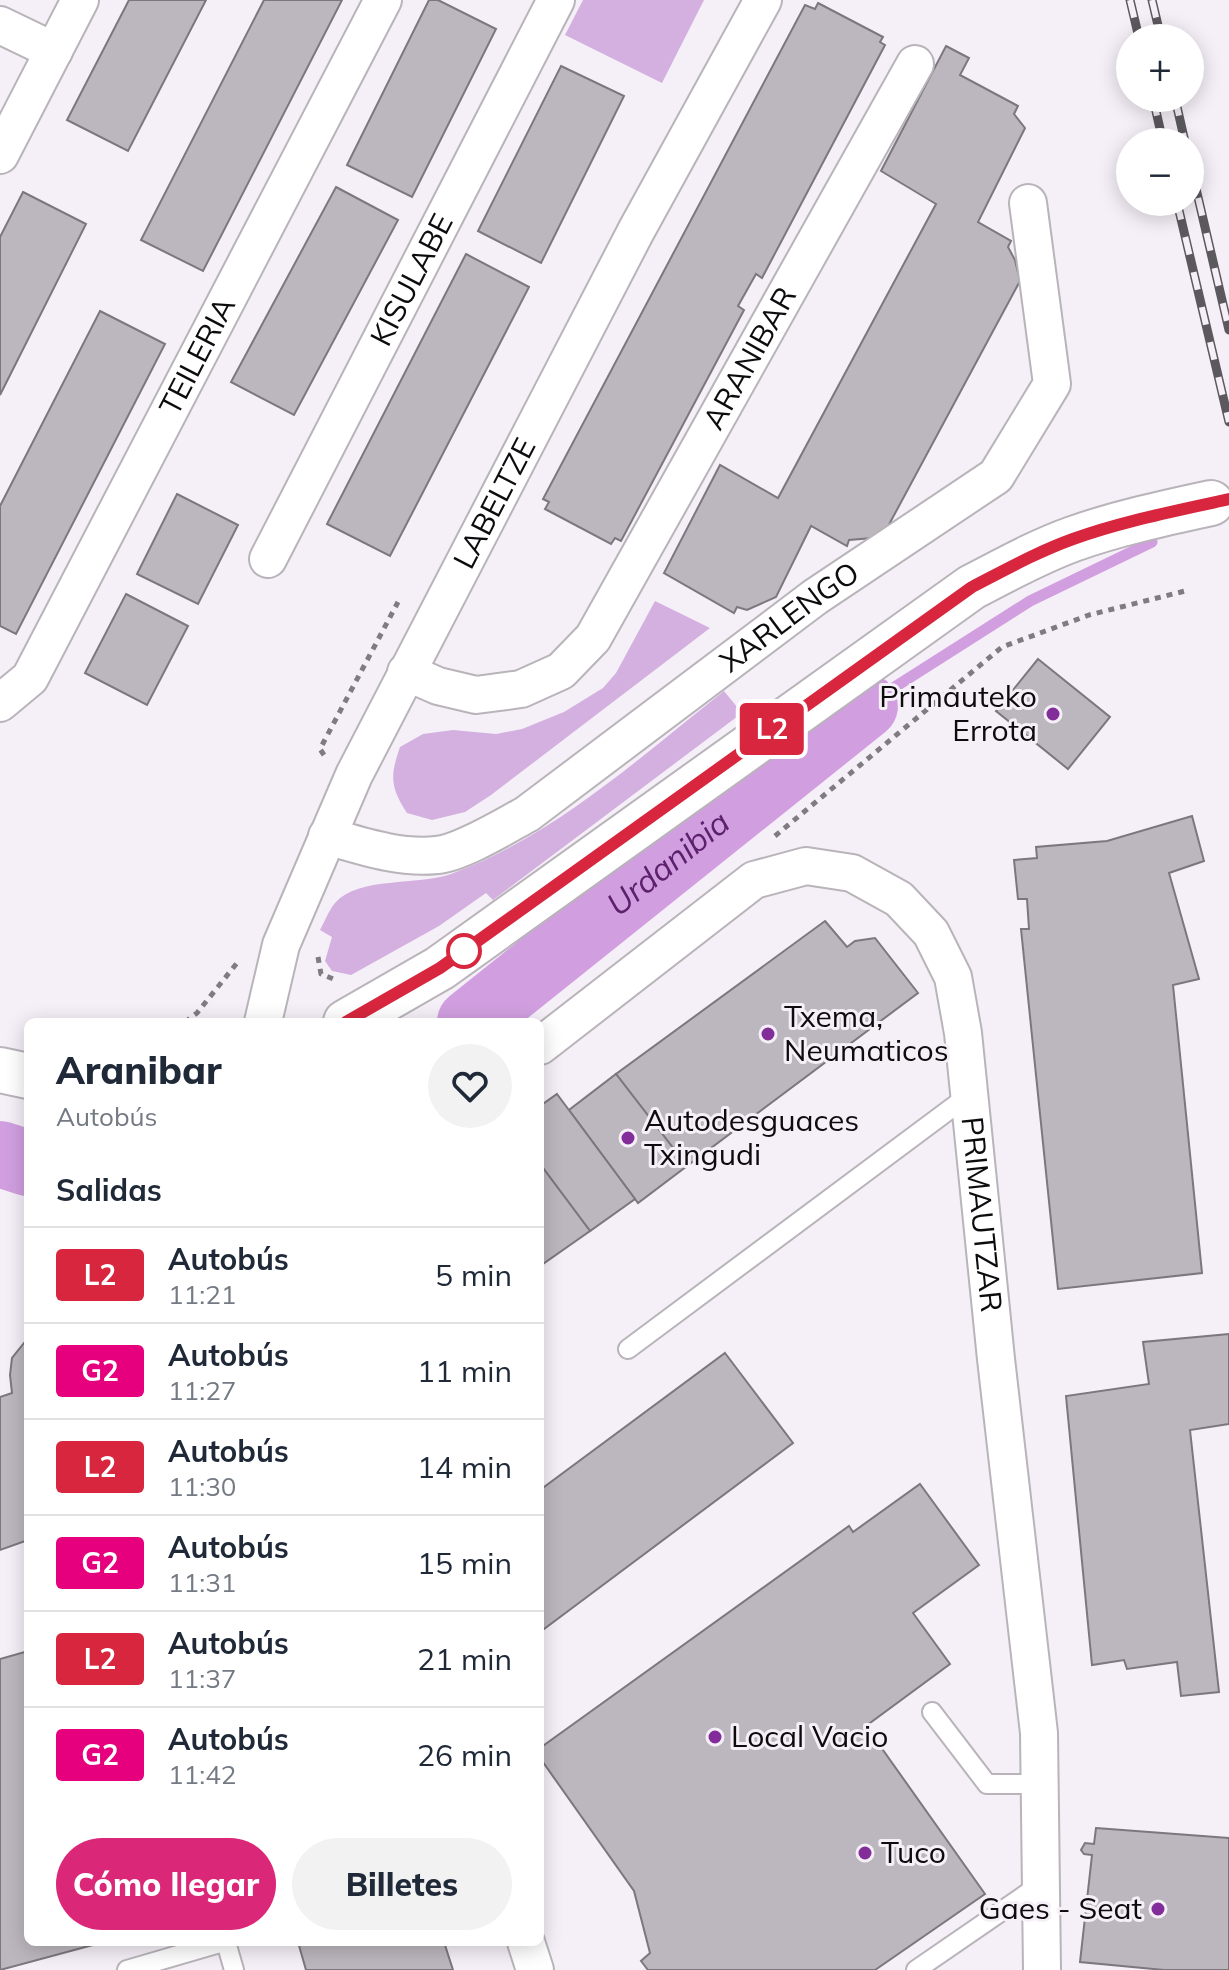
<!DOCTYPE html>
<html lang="es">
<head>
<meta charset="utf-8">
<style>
	body { margin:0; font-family:Mulish,sans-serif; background:#f2f2f3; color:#1f2937; height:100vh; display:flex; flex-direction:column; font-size:30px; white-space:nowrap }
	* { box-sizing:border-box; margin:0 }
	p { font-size:26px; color:#747a83 }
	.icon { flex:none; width:44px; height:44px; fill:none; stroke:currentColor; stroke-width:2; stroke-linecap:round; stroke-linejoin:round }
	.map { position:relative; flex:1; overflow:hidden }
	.drawer { position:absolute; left:24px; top:1018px; width:520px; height:928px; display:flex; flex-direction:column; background:#fff; border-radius:12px; box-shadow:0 4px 20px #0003 }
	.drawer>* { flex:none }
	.badge { padding:0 16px; border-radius:6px; font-size:28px; line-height:52px }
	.tools { position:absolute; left:1116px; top:24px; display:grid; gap:16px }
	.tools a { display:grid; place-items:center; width:88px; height:88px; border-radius:50%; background:#fff; box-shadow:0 4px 20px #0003; font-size:40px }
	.map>.badge { position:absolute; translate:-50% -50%; box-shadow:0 0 0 4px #fff }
	h2 { padding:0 32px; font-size:30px; line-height:72px }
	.round { display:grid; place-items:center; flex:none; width:84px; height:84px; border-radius:42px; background:#f2f2f3 }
	.overview { display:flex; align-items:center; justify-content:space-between; height:136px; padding:0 32px }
	h1 { font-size:38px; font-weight:800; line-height:60px }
	.cta { display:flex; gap:16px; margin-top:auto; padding:16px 32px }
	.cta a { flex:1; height:92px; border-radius:48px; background:#db2777; color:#fff; font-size:32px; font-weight:800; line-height:92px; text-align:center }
	.cta a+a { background:#f2f2f3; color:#1f2937 }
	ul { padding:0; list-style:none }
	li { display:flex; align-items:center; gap:24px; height:96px; padding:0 32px; border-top:2px solid #e0e1e3 }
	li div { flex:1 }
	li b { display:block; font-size:30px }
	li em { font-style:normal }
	li .badge { min-width:88px; font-weight:700; text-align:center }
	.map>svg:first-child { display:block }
</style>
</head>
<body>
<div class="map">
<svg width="1229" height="1970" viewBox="0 0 1229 1970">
	<rect width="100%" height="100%" fill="#f5eff7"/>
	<g fill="#d3b0df">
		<path d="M583,0H704L662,83L565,35Z"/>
		<path d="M655,601L710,628L491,795L465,812L432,820L407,813C390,787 390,776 400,747L423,734L453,730L496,734L522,729L564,712L603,688L616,673Z"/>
		<path d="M724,691L742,713L493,900L486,893L439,926L351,975L332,971L325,961L332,937L320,930C325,921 329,910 335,903C359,876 418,886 451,874C554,836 639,758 724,691Z"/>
	</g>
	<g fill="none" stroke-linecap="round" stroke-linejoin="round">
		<path stroke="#d19fe0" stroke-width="11" d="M865,706L1030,601L1152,542"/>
		<g stroke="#d19fe0" stroke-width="66">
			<path id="s1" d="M470,1022L865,706"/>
			<path d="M0,1154L28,1163"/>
		</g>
	</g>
	<g fill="#bcb7be" stroke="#7c777e" stroke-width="2">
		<path d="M129,0H206L128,151L67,120Z"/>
		<path d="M264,0H342L203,271L141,240Z"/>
		<path d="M429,0H438L496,29L412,197L347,165Z"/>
		<path d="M818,3L883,37L880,42L885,45L762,278L756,274L738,306L744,310L621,541L615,538L611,544L545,509L549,502L543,499L805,5L815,9Z"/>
		<path d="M946,46L969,58L960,75L1018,106L1014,114L1025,128L978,222L1011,241L1008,247L1015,260L1020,281L885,532L873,538L849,540L847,546L811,526L776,597L747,610L737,607L734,613L664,573L720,465L778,498L936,204L881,171Z"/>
		<path d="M561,66L624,96L541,263L478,231Z"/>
		<path d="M336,187L398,220L294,415L231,382Z"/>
		<path d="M23,192L86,224L0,395V237Z"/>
		<path d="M466,254L529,287L390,556L327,524Z"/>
		<path d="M100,311L165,344L16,634L0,626V506Z"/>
		<path d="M177,494L238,525L198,604L137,574Z"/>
		<path d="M126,594L188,626L147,705L85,673Z"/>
		<path d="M1038,659L1110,717L1068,769L996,711Z"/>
		<path d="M1192,816L1204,861L1169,873L1199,979L1173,985L1202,1273L1058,1289L1021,929H1029L1027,899H1018L1014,860L1037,858L1036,847L1107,841Z"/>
		<path d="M825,921L847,947L855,941L875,938L918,993L687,1166L616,1074Z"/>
		<path d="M616,1074L687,1166L638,1203L569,1110Z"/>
		<path d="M557,1094L635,1199L590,1231L540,1164V1106Z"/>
		<path d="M540,1164L590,1231L540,1266Z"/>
		<path d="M1229,1334V1424L1190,1430L1219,1692L1181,1696L1177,1662L1127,1669L1124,1660L1092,1665L1066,1396L1149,1384L1143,1342Z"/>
		<path d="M28,1338V1540L0,1550V1397L12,1393L10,1375L12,1358Z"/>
		<path d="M725,1353L793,1443L540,1632V1490Z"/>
		<path d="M920,1484L979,1565L913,1613L950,1664L866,1726L985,1894L875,1970H648L641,1961L650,1953L634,1891L540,1758V1748L849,1526L853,1532Z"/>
		<path d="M28,1651V1942H104L0,1970V1659Z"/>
		<path d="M1096,1828L1229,1838V1970H1164L1080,1962L1092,1855L1084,1854L1081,1850L1085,1843L1094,1844Z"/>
		<path d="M298,1942H444L453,1970H306Z"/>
	</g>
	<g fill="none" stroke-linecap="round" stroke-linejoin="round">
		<defs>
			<g id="service">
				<path d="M628,1349L969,1095"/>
				<path d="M932,1712L987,1784H1040"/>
				<path d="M226,1942L234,1970"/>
				<path d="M127,1970L223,1942"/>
				<path d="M916,1970L1041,1884"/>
			</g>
			<g id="minor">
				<path d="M0,25L54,51"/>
				<path d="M0,155L80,0"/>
				<path id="s2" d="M268,559L556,0"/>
				<path id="s3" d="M406,672L438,686L476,695L521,689L561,671L593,638L915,64"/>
				<path id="s4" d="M0,703L30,678L383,0"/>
				<path id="s5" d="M327,836C362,846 399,859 437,855C461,853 505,826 527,814L815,597L996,476L1052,384L1028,203"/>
				<path id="s6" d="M263,1022L281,945L354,775L636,231L763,0"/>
				<path id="s7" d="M540,1046L754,880L806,866L852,873L899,899L931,933L953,977L963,1033L996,1359L1039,1733L1042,1970"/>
				<path d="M526,1942L535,1970"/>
			</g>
			<g id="secondary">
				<path d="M346,1022L440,968L972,587C1005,570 1037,552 1073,539C1118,523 1165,513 1211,503"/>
				<path d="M0,1070L28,1076"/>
			</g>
		</defs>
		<use href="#service" stroke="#b9b3ba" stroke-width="22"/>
		<use href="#minor" stroke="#b9b3ba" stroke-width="40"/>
		<use href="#secondary" stroke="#b9b3ba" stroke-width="48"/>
		<g stroke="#7f7b80" stroke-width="5" stroke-dasharray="6 6" stroke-linecap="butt">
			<path d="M324,755L320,749L398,602"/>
			<path d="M775,836L1002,647L1089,615L1185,591"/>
			<path d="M318,957L321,974L336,980"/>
			<path d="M185,1022L197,1013L237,963"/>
		</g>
		<use href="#service" stroke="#fff" stroke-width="18"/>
		<use href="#minor" stroke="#fff" stroke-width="36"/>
		<use href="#secondary" stroke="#fff" stroke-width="44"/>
		<defs>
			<g id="rail">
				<path d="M1130,0L1139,38"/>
				<path d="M1152,0L1161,38"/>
				<path d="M1153,98L1163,142"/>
				<path d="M1175,98L1185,142"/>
				<path d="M1190,163L1229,330"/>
				<path d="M1177,202L1229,422"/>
			</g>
		</defs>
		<use href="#rail" stroke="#5c595e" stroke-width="9"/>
		<use href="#rail" stroke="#f5eff7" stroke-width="6" stroke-dasharray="18" stroke-linecap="butt"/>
	</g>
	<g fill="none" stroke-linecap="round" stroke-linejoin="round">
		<defs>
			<path id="line" d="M346,1022L440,968L972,587C1005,570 1037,552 1073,539C1123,521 1176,511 1229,499"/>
		</defs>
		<use href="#line" stroke="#fff" stroke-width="18"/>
		<use href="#line" stroke="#d7263d" stroke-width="12"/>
	</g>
	<g fill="#832d9b" stroke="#f5eff7" stroke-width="3">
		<circle cx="1053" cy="714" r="8"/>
		<circle cx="768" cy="1034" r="8"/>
		<circle cx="628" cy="1138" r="8"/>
		<circle cx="715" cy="1737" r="8"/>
		<circle cx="865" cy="1853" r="8"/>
		<circle cx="1158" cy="1909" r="8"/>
	</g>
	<circle fill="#fff" stroke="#d7263d" stroke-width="4" cx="464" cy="951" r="16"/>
	<g text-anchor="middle" stroke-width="6" stroke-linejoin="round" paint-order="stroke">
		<g font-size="30" fill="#0d0b0e" stroke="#f5eff7">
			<text dy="10" stroke="none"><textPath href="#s2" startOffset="314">KISULABE</textPath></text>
			<text dy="10" stroke="none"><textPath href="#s4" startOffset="402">TEILERIA</textPath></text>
			<text dy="10" stroke="none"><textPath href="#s3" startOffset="530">ARANIBAR</textPath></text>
			<text dy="10" stroke="none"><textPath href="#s6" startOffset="570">LABELTZE</textPath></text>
			<text dy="10" stroke="none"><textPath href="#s5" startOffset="540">XARLENGO</textPath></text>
			<text dy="10" stroke="none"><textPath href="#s7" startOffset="760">PRIMAUTZAR</textPath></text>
		</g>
		<g font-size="30" fill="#0d0b0e" stroke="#f5eff7" text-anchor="start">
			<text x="1037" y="707" text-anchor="end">Primauteko<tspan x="1037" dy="34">Errota</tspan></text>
			<text x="784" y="1027">Txema,<tspan x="784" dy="34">Neumaticos</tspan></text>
			<text x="644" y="1131">Autodesguaces<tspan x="644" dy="34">Txingudi</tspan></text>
			<text x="731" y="1747">Local Vacio</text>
			<text x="881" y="1863">Tuco</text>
			<text x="1142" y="1919" text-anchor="end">Gaes - Seat</text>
		</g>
		<g font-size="32" font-style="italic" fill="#5c206d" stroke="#f5eff7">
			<text dy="11" stroke="none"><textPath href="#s1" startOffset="254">Urdanibia</textPath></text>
		</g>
	</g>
</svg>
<div class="tools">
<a>+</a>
<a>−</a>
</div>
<b class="badge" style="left:772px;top:729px;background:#d7263d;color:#fff">L2</b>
<section class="drawer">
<div class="overview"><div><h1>Aranibar</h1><p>Autobús</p></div><a class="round"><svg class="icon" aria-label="heart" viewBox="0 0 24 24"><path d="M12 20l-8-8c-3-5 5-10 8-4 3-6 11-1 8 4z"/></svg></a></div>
<h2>Salidas</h2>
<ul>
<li><span class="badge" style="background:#d7263d;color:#fff">L2</span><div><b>Autobús</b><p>11:21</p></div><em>5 min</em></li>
<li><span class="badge" style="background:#e6007e;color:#fff">G2</span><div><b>Autobús</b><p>11:27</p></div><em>11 min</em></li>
<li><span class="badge" style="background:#d7263d;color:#fff">L2</span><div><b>Autobús</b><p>11:30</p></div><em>14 min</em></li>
<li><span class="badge" style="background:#e6007e;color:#fff">G2</span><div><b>Autobús</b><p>11:31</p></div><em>15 min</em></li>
<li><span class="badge" style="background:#d7263d;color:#fff">L2</span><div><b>Autobús</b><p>11:37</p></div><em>21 min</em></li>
<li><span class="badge" style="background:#e6007e;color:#fff">G2</span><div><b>Autobús</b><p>11:42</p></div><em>26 min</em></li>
</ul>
<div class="cta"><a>Cómo llegar</a><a>Billetes</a></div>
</section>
</div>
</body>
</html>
